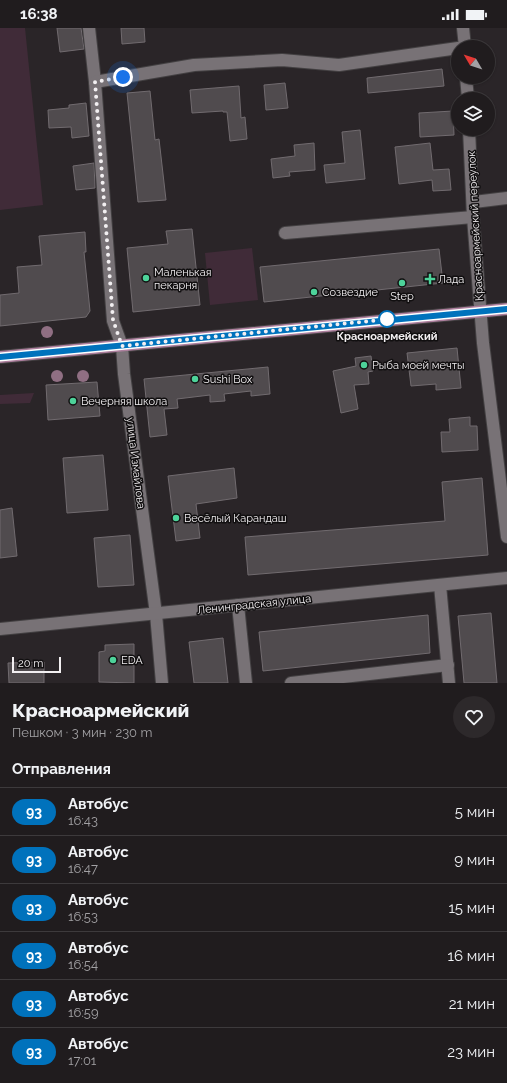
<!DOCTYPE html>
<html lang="ru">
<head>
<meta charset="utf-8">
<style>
	body { margin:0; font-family:Raleway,sans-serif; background:#2d292b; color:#f1f3f6; height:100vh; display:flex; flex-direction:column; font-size:15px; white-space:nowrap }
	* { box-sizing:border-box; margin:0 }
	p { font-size:13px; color:#a2a1a4 }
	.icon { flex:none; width:22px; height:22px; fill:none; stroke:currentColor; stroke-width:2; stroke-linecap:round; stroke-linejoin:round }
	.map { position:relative; height:655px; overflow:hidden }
	.panel { display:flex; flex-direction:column; background:#201c1e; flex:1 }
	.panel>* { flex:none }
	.badge { padding:0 8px; border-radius:13px; font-size:14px; line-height:26px }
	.needle { width:26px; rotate:309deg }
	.buttons { position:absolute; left:451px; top:12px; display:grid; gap:8px }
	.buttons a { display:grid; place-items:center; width:44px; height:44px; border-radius:50%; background:#201c1e; box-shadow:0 1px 3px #0004,0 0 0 1px #3d3a3c; font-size:20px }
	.scale { position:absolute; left:12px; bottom:10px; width:49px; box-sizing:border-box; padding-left:4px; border:2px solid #f2eff1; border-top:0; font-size:11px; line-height:14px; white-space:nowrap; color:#f2eff1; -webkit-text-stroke:3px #110f10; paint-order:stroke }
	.you { position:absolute; width:20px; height:20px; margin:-10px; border:3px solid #fff; border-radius:50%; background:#1a73e8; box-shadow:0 0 0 6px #1a73e833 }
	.map>.badge { position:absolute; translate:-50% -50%; box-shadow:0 0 0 2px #fff }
	h2 { padding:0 12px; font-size:15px; line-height:36px }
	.round { display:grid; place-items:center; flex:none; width:42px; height:42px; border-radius:21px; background:#2d292b }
	.summary { display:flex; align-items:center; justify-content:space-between; height:68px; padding:0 12px }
	h1 { font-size:19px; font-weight:800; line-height:30px }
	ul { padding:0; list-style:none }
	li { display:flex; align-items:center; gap:12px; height:48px; padding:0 12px; border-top:1px solid #3d3a3c }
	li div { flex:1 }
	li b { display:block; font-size:15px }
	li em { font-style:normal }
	li .badge { min-width:44px; font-weight:700; text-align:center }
	.status { display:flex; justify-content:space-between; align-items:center; height:28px; padding:0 20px; background:#201c1e; direction:ltr }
	.status svg { height:11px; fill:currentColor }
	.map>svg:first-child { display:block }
</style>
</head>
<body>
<div class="status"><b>16:38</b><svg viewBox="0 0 49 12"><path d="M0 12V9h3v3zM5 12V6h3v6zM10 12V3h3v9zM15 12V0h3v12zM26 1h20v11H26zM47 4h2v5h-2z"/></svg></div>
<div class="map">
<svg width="507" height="655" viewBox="0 0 507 655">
	<rect width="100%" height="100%" fill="#2a2528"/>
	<g fill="#402b38">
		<path d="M0,0H25L43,177L0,182Z"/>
		<path d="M252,220L258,272L210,277L205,225Z"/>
		<path d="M34,365L30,375L0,376V367Z"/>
	</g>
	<g fill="#504b4e" stroke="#716b6f">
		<path d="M57,0H81L84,21L60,24Z"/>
		<path d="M121,0H144L145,14L122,16Z"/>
		<path d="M442,41L444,58L368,65L367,50Z"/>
		<path d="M285,55L288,80L266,82L264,57Z"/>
		<path d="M239,58L241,90L245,89L247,111L230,113L227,84H223V83L192,85L190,62Z"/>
		<path d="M150,63L155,112L159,111L166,172L138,174L127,65Z"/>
		<path d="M86,75L89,108L72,110L71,99L49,100L48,82L69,80V77Z"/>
		<path d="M453,83L454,107L420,109L419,85Z"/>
		<path d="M360,102L365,151L326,155L324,137L345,135L342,104Z"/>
		<path d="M314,115L315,142L289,144L290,148L273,150L271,131L295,128L294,117Z"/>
		<path d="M430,115L433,142L449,141L451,162L433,163L432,152L399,156L395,119Z"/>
		<path d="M94,135L95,160L76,162L73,138Z"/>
		<path d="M192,201L200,277L133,284L127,220L168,216L166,203Z"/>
		<path d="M85,204L86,224H84L90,283L86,289L0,298V267L19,265L17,239L42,237L39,208Z"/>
		<path d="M439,221L443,255L264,274L260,239Z"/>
		<path d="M457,320L461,360L436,362V356L411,358L407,325Z"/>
		<path d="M371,328L373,343L368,344L369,356L354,357L358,381L341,385L333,343L356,338L355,330Z"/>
		<path d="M268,339L270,366L251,368V363L224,366L225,373L210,374V367L177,371L178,380L164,381L167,407L150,409L144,351Z"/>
		<path d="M97,354L100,388L48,392L46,357Z"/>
		<path d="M470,389V398H477L478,422L442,424L441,404H450L449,391Z"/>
		<path d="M103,427L108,482L67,485L63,430Z"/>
		<path d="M234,440L237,470L196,476L200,510L176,513L168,448Z"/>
		<path d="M482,450L488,527L248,547L245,509L445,493L442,454Z"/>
		<path d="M12,480L17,528L0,530V482Z"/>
		<path d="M130,507L134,557L98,559L94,510Z"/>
		<path d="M491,585L497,655H464L458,588Z"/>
		<path d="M428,587L430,625L263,643L259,604Z"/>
		<path d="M223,610L228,655H194L189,614Z"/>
		<path d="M134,616V655L99,654V624L105,623V617Z"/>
		<path d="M44,634V655H9L8,635Z"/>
	</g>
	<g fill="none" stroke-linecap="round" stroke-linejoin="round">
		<defs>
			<g id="minor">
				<path d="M89,0L95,54L113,293L122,318L124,346L156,586L162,655"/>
				<path d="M463,0L465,19"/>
				<path d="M466,49L468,71"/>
				<path d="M95,54L194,37L282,32L339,37L458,20"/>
				<path d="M469,101L473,189L483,315L507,509"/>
				<path d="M474,174L507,170"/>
				<path d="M285,205L473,189"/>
				<path d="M440,557L449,655"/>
				<path d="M238,577L246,655"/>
				<path d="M0,601L507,550"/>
				<path d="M291,655L448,637"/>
			</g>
			<path id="major" d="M0,329L507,281"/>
		</defs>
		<use href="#minor" stroke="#434042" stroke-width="14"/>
		<use href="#major" stroke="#434042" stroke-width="14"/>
		<use href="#minor" stroke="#787276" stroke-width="12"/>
		<use href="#major" stroke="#ad7f9d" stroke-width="12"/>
	</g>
	<g fill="#906f83">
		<circle cx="47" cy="304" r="6"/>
		<circle cx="57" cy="348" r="6"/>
		<circle cx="83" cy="348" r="6"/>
	</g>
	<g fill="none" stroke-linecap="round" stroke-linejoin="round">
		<defs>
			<path id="line" d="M0,329L507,281"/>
		</defs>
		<use href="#line" stroke="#fff" stroke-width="9"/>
		<use href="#line" stroke="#0072bc" stroke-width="6"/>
		<path stroke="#f2eff1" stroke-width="4" stroke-dasharray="0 7.2" d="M123,49L95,54L113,292L122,318L390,291H387"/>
	</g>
	<g fill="#4dd39a" stroke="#110f10" stroke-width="1.5">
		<circle cx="146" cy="250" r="4"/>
		<path d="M428 245h4v4h4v4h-4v4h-4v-4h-4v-4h4z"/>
		<circle cx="402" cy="255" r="4"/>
		<circle cx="314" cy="264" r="4"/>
		<circle cx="364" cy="337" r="4"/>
		<circle cx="195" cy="351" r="4"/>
		<circle cx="73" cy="373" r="4"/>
		<circle cx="176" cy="490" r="4"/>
		<circle cx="113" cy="632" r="4"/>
	</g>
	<circle fill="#fff" stroke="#0072bc" stroke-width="2" cx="387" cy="291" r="8"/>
	<g text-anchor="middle" stroke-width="3" stroke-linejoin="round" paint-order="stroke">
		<g font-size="11" fill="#f2eff1" stroke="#110f10">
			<text transform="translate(475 198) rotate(-93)" y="4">Красноармейский переулок</text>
			<text transform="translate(136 435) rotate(83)" y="4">улица Измайлова</text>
			<text transform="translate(254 576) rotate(-6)" y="4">Ленинградская улица</text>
		</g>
		<g font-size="11" fill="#f2eff1" stroke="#110f10" text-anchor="start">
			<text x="154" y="248">Маленькая<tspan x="154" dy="13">пекарня</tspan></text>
			<text x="438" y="255">Лада</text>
			<text x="322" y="268">Созвездие</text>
			<text x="402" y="272" text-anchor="middle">Step</text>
			<text x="372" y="341">Рыба моей мечты</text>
			<text x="203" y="355">Sushi Box</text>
			<text x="81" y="377">Вечерняя школа</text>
			<text x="184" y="494">Весёлый Карандаш</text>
			<text x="121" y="636">EDA</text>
		</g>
		<g font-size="11" font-weight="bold" fill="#f2eff1" stroke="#110f10">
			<text x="387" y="312">Красноармейский</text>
		</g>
	</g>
</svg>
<div class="buttons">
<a><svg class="needle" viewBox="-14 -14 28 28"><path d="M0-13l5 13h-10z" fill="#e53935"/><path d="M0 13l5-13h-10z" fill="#a2a1a4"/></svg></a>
<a><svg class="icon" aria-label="layers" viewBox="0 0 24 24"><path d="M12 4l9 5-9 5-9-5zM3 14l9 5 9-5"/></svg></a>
</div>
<div class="scale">20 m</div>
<div class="you" style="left:123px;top:49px"></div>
</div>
<section class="panel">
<div class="summary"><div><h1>Красноармейский</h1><p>Пешком · 3 мин · 230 m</p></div><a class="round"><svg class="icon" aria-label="heart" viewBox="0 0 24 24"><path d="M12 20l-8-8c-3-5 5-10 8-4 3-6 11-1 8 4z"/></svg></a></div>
<h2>Отправления</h2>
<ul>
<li><span class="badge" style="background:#0072bc;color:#fff">93</span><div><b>Автобус</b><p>16:43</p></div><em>5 мин</em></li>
<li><span class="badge" style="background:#0072bc;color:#fff">93</span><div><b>Автобус</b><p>16:47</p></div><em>9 мин</em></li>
<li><span class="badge" style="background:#0072bc;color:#fff">93</span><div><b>Автобус</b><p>16:53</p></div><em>15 мин</em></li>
<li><span class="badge" style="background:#0072bc;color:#fff">93</span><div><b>Автобус</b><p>16:54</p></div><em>16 мин</em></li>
<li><span class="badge" style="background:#0072bc;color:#fff">93</span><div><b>Автобус</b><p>16:59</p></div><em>21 мин</em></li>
<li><span class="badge" style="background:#0072bc;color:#fff">93</span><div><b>Автобус</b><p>17:01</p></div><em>23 мин</em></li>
</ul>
</section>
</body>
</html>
